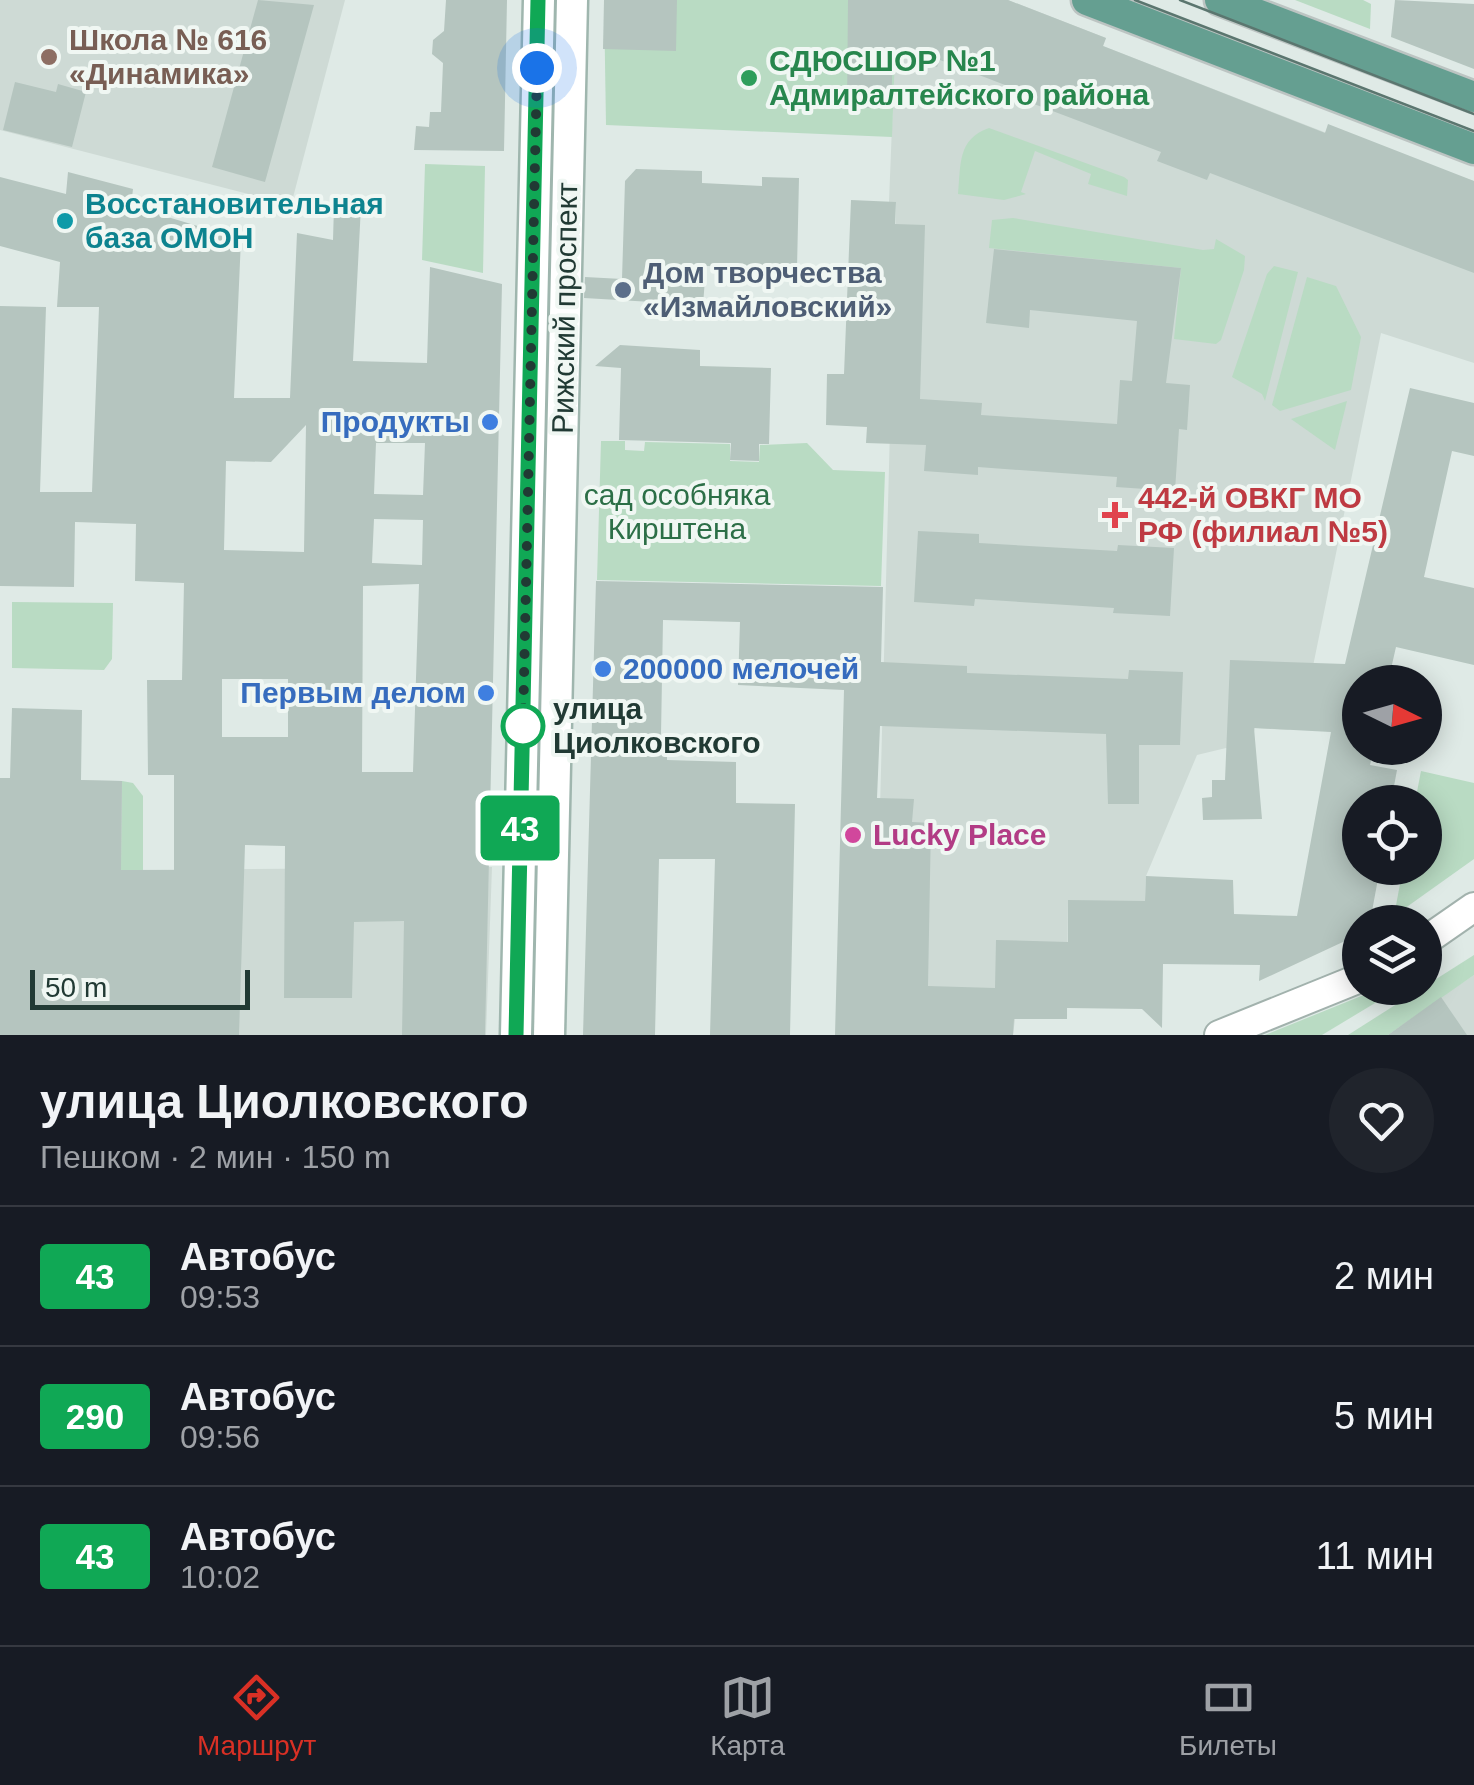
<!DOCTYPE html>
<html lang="ru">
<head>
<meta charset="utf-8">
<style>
	body { margin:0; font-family:Arial,sans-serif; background:#20242c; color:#f1f3f6; height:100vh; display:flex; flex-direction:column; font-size:38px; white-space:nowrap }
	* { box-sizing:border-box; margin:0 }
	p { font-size:32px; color:#9ea1a6 }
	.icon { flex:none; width:55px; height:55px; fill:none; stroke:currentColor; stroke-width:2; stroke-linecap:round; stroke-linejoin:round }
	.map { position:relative; height:1035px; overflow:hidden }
	.sheet { display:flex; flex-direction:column; background:#171b24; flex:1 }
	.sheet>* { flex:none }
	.badge { padding:0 20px; border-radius:8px; font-size:35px; line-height:65px }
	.needle { width:65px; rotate:95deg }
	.fabs { position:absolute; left:1342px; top:665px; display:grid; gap:20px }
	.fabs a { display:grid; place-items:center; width:100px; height:100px; border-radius:50%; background:#171b24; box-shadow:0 5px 25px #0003; font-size:50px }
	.scale { position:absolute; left:30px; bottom:25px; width:220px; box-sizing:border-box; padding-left:10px; border:5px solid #213a34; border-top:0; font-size:28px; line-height:35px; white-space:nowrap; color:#213a34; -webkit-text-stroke:8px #f0f7f3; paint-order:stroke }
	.you { position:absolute; width:50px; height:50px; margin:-25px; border:8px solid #fff; border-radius:50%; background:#1a73e8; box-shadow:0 0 0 15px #1a73e833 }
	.map>.badge { position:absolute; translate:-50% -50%; box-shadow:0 0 0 5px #fff }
	.round { display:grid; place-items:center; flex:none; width:105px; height:105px; border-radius:52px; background:#20242c }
	.headline { display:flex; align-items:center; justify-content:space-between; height:170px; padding:0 40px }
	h1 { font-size:48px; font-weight:700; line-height:75px }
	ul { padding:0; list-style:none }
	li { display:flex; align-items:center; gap:30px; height:140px; padding:0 40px; border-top:2px solid #363941 }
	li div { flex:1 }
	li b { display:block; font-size:38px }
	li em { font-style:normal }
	li .badge { min-width:110px; font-weight:700; text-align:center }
	.dock { display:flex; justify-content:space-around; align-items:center; height:140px; border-top:2px solid #363941; background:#171b24; font-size:28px; color:#9ea1a6 }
	.dock a { display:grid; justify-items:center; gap:5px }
	.dock .on { color:#d93025 }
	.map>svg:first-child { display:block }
</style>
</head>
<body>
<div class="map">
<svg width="1474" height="1035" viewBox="0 0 1474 1035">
	<rect width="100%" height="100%" fill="#dfeae6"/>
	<g fill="#cedad5">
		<path d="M0,0H345L291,205L0,130Z"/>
		<path d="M897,0H1008L1106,38L1103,46L1324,132L1474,181V363L1381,333L1301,725L1288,730L1255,728L1249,750L1226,748L1197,755L1146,876L1145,901H1068L1067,1019H1015L1013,1035H874L896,203L889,202Z"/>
		<path d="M0,778L122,781V870L492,867L486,1035H0Z"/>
		<path d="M1474,975V1035H1388L1441,997Z"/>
	</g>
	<g fill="#b9dbc3">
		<path d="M604,0H897L892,137L606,125Z"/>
		<path d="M1295,0H1363L1371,4L1370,29Z"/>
		<path d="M989,128L1124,177L1128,180L1127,196L1088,184L1091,174L1035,151L1021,192L1026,194L1004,200L958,194C961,165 957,139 989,128Z"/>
		<path d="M425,164L485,166L483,273L422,260Z"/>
		<path d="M1013,218L1203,250L1214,249L1216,239L1245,256L1244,270L1221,340L1216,344L1174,339L1181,268L989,248L992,220Z"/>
		<path d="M1274,266L1298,272L1265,401L1262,394L1232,377L1267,274Z"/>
		<path d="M1307,277L1336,286L1361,337L1351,390L1280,411L1272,405Z"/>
		<path d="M1347,401L1335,450L1291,419Z"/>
		<path d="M601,441H625V450L644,451L645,442L730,444V461L759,462L760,445L807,443L833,470L885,472L881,586L597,580Z"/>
		<path d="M12,602L113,603L112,659L104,670L12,668Z"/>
		<path d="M1421,771L1474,783V859L1394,916L1403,868H1425V802H1415Z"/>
		<path d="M122,781L133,783L143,796V870H121Z"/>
		<path d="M1474,955V975L1388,1035H1348Z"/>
		<path d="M1381,988H1400L1322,1035H1265Z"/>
	</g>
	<g fill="#b5c5bf" fill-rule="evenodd">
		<path d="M258,0L314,5L265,182L212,167Z"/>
		<path d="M446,0H507L504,151L414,150L416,126L429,127L430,112H441L443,63L432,54L433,40L444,31Z"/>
		<path d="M604,0H677L676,51L603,49Z"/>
		<path d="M848,0H1008L1106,38L1103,46L1325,133L1328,124L1474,181V273L1210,173L1207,180L1157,161L1161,152L1034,104L1036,97L940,60L937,67L893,50L891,108H847Z"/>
		<path d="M1395,0L1474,4V69L1391,37Z"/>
		<path d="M15,82L56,92L58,84L86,92L72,147L3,130Z"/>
		<path d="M636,169L702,171V183L762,186V177L799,178L797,268L706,266L703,305L584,298L585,277L622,279L625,181Z"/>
		<path d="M68,172L133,189L131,206L241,239L234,398H290L297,233L333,240L334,206H361L353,361L427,363L430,267L502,284L485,1035H402L404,921L354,922L352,998H284L285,846L245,845L239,1035H0V778H10L12,708L82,710L81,780L122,781L121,870H174V775H148L147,680H182L184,583L135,581L136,524L75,522L74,587L0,586V306L46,307L40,492H92L99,307H57L60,262L0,246V177L66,194ZM306,425L304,552L224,550L226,461L271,462ZM376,443H425L423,495L374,494ZM374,519L423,520L422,565L372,563ZM419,584L413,772H362L363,586ZM222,679H288V737H222Z"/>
		<path d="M851,200L896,202L895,224L925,225L920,399L982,403L981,415L1117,424L1120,380L1132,381L1137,321L1030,310L1029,328L986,323L994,249L1181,268L1166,383L1190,385L1187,430L1179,429L1175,491L1116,487L1117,477L978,467V475L924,471L926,445L866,443L867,427L826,425L827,374H844Z"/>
		<path d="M620,345L700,350V366L771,368L769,444H759V461L730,460L731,443L619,440L621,368L595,366Z"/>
		<path d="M1410,388L1474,403V456L1452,451L1424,577L1474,588V665L1396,647L1388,682H1360V748H1374L1370,765L1397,770L1391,802H1360V868H1380L1370,922H1360V934L1259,981L1260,965L1163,964L1162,1028L1142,1009L1067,1008V1019H1014L1013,1035H835L844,690L738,685L740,622L663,620L661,735L667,736V760L736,762V803L795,804L790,1035H710L715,859H659L655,1035H583L596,581L883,587L881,662L967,666V673L1128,679L1129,670L1183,672L1180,745H1139V804H1108L1106,734L880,726L877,798L914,799L912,822L931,823L928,986L995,988L996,940L1068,942V900L1145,901L1146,876L1233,880L1234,914L1297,916L1331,732L1254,728L1262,819L1203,820L1202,798L1212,797V780H1225L1230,660L1345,664Z"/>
		<path d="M918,531L979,534V543L1117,551L1118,545L1174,548L1170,616L1113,613L1114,608L975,599L974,606L914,602Z"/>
		<path d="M1441,997L1467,1035H1388Z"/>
	</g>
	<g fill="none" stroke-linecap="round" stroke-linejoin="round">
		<defs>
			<g id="minor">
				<path d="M1425,941L1474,907"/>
				<path d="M1219,1035L1360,978"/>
			</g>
			<g id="secondary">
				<path d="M516,1035L539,0"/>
				<path d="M549,1035L572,0"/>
			</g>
			<g id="primary">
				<path d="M1087,0L1474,149"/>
				<path d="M1220,0L1474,97"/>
			</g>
		</defs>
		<use href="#minor" stroke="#a2b2ad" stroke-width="32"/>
		<use href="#secondary" stroke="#9fb6ae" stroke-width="35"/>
		<use href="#primary" stroke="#bcc4c2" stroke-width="35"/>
		<use href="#minor" stroke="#fff" stroke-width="28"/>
		<use href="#secondary" stroke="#fff" stroke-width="30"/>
		<use href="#primary" stroke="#659f91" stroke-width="30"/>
		<g stroke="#5b766f" stroke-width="2.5">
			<path d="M1135,0L1474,131"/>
			<path d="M1180,0L1474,114"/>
		</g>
	</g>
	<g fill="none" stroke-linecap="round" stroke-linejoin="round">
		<defs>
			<path id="line" d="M516,1035L538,0"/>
		</defs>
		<use href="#line" stroke="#fff" stroke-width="22"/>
		<use href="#line" stroke="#10a855" stroke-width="15"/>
		<path stroke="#213a34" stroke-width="10" stroke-dasharray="0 18" d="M523,726L537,68"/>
	</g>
	<circle fill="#8d6e63" stroke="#f0f7f3" stroke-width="4" cx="49" cy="57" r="10"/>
	<circle fill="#2e9e5b" stroke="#f0f7f3" stroke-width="4" cx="749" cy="78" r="10"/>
	<circle fill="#0f9aa8" stroke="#f0f7f3" stroke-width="4" cx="65" cy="221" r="10"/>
	<circle fill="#5c6f8a" stroke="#f0f7f3" stroke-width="4" cx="623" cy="290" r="10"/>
	<g fill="#3f7fe0" stroke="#f0f7f3" stroke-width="4">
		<circle cx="490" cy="422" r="10"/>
		<circle cx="603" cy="669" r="10"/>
		<circle cx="486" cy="693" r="10"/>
	</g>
	<path fill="#e0444e" stroke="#f0f7f3" stroke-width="4" d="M1110 500h10v10h10v10h-10v10h-10v-10h-10v-10h10z"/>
	<circle fill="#fff" stroke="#10a855" stroke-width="5" cx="523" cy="726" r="20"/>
	<circle fill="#d1479c" stroke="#f0f7f3" stroke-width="4" cx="853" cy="835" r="10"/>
	<g text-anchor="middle" stroke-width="8" stroke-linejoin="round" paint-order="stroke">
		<g font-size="30" font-weight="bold" fill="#785e54" stroke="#f0f7f3" text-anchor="start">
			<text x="69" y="50">Школа № 616<tspan x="69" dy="34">«Динамика»</tspan></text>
		</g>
		<g font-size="30" font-weight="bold" fill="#27864d" stroke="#f0f7f3" text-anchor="start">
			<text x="769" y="71">СДЮСШОР №1<tspan x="769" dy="34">Адмиралтейского района</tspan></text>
		</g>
		<g font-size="30" font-weight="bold" fill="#0d838f" stroke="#f0f7f3" text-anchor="start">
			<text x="85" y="214">Восстановительная<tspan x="85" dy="34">база ОМОН</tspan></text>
		</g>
		<g font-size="30" font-weight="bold" fill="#4e5e75" stroke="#f0f7f3" text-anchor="start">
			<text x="643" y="283">Дом творчества<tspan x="643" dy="34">«Измайловский»</tspan></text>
		</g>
		<g font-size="30" fill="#213a34" stroke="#f0f7f3">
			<text transform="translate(565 308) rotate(-89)" y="10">Рижский проспект</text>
		</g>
		<g font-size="30" font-weight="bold" fill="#366cbe" stroke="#f0f7f3" text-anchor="end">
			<text x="470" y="432">Продукты</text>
			<text x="623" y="679" text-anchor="start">200000 мелочей</text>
			<text x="466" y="703">Первым делом</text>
		</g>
		<g font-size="30" fill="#2c6f47" stroke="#f0f7f3">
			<text x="677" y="505">сад особняка<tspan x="677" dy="34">Кирштена</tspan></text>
		</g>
		<g font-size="30" font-weight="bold" fill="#be3a42" stroke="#f0f7f3" text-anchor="start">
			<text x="1138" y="508">442-й ОВКГ МО<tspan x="1138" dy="34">РФ (филиал №5)</tspan></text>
		</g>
		<g font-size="30" font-weight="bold" fill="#213a34" stroke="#f0f7f3" text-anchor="start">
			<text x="553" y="719">улица<tspan x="553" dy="34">Циолковского</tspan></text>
		</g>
		<g font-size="30" font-weight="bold" fill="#b23c85" stroke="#f0f7f3" text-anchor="start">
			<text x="873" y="845">Lucky Place</text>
		</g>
	</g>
</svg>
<div class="fabs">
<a><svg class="needle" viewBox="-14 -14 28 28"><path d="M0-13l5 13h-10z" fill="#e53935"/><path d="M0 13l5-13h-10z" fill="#9ea1a6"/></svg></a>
<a><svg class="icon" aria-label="locate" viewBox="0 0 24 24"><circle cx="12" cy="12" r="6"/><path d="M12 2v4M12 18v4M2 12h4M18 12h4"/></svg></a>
<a><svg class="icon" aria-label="layers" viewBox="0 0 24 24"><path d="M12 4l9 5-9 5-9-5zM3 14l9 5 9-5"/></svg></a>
</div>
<div class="scale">50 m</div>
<div class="you" style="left:537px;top:68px"></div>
<b class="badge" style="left:520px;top:828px;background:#10a855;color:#fff">43</b>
</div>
<section class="sheet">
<div class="headline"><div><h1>улица Циолковского</h1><p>Пешком · 2 мин · 150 m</p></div><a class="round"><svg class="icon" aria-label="heart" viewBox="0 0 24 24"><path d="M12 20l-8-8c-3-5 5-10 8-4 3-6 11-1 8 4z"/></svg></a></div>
<ul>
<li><span class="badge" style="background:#10a855;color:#fff">43</span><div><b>Автобус</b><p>09:53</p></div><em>2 мин</em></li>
<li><span class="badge" style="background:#10a855;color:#fff">290</span><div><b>Автобус</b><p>09:56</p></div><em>5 мин</em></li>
<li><span class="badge" style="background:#10a855;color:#fff">43</span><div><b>Автобус</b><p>10:02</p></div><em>11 мин</em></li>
</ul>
</section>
<nav class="dock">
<a class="on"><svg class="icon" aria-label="directions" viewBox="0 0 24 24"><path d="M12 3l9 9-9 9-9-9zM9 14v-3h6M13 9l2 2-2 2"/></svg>Маршрут</a>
<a><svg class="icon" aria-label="map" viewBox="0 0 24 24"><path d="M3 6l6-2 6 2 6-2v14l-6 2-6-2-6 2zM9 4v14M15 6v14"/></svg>Карта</a>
<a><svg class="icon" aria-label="tickets" viewBox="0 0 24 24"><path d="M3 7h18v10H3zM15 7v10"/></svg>Билеты</a>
</nav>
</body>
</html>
